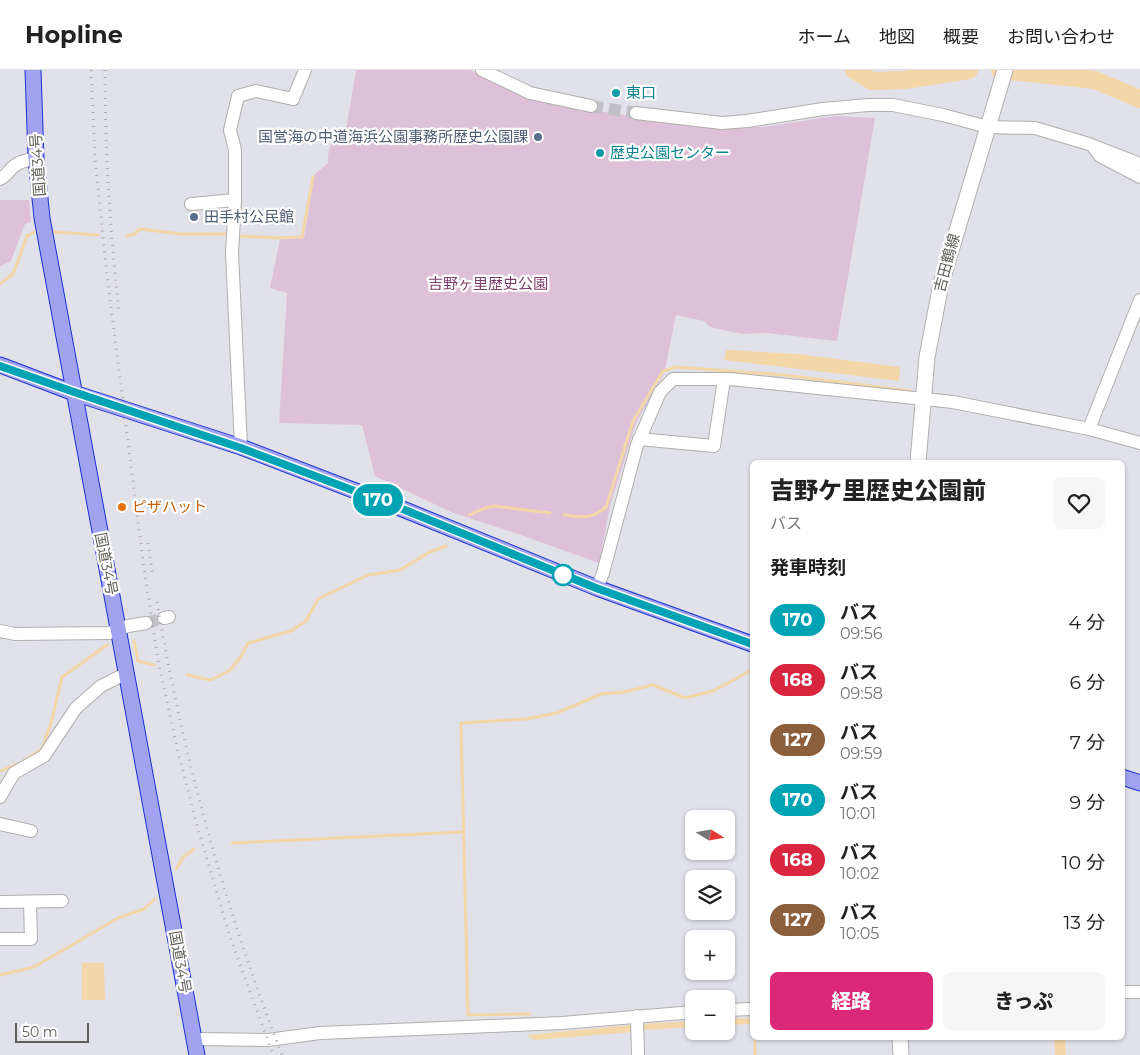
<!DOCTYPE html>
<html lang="ja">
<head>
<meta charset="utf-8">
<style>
	body { margin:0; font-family:Montserrat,"Noto Sans JP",sans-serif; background:#f6f6f6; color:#222; height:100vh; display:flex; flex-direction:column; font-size:19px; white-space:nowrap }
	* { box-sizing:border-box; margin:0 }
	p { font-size:16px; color:#767676 }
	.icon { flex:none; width:28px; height:28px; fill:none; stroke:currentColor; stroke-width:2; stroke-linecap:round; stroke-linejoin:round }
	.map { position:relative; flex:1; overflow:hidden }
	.drawer { position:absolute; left:750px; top:390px; width:375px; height:580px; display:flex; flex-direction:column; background:#fff; border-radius:8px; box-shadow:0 1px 4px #0004 }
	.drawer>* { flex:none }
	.badge { padding:0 10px; border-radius:16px; font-size:18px; line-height:32px }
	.needle { width:32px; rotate:101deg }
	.buttons { position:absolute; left:685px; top:740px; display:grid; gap:10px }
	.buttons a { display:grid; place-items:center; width:50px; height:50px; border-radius:8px; background:#fff; box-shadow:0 1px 4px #0004; font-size:25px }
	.scale { position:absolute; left:15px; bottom:12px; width:74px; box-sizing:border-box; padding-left:5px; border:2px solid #5f5e59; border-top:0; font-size:14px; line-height:18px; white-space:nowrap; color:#5f5e59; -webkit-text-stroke:4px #fff; paint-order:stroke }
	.map>.badge { position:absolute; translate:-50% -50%; box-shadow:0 0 0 2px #fff }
	h2 { padding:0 20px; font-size:19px; line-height:45px }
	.round { display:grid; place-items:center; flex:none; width:52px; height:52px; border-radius:8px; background:#f6f6f6 }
	.headline { display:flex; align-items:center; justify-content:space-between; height:85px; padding:0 20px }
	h1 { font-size:24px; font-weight:800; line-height:38px }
	.primary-button { display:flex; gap:10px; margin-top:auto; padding:10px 20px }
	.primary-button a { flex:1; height:58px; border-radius:8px; background:#db2777; color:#fff; font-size:20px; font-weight:800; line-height:58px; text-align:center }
	.primary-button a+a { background:#f6f6f6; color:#222 }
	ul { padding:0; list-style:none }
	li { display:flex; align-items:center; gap:15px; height:60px; padding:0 20px }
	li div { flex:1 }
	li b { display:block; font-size:19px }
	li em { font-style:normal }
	li .badge { min-width:55px; font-weight:700; text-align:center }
	header { display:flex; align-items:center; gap:30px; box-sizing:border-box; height:70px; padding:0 25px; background:#fff; border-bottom:1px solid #e0e0e0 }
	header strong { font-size:24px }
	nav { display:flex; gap:28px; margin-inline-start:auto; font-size:18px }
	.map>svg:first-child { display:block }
</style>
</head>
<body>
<header>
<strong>Hopline</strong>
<nav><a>ホーム</a><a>地図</a><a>概要</a><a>お問い合わせ</a></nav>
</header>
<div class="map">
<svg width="1140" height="985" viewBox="0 0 1140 985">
	<rect width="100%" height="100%" fill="#e1e1ea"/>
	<g fill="#dfc0d9">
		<path d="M356,0H470L542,32L701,57H763L835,46L875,48L837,271L767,263L742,264L710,257L704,251L676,245L664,304L636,353L610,436L599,493L521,465L451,442L375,406L362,355L279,353L287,223L270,218L280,169L304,168L314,105L328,93C328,75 331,70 346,60Z"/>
		<path d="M0,130H29L31,152L25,154L11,191L0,196Z"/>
	</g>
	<g fill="#f3d7a8">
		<path d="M726,280L798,284L900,297L899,311L724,290Z"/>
		<path d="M82,893H104L105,930H82Z"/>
		<path d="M752,948V956L750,954L726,955V949Z"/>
		<path d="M694,951V957L642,960V954Z"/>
		<path d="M632,955V962L535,970L527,965Z"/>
		<path d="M1054,968H1065L1066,985H1055Z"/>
	</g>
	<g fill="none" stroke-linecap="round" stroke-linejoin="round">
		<g stroke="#f3d7a8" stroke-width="3">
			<path d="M54,162L98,165"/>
			<path d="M127,166L134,164L140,159L181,164H225"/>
			<path d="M239,166L278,168L302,167L313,107"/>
			<path d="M0,214L13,204L27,166L35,162"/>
			<path d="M469,445L485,438L494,436L550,443"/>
			<path d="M564,445C583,447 590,450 606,437L633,351L663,301L676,297L784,305L911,321"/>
			<path d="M134,571L138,591L154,595"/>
			<path d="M187,605L211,610L229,601L240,588L248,573L291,561L306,551L318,529L368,505L400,500L428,483L446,476"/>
			<path d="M23,691L42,679L51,653L62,607L107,575"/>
			<path d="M0,701L18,694"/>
			<path d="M232,773L462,762"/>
			<path d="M176,799L184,786L194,779"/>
			<path d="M0,905L34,897L118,848L144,839L155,829"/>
			<path d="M530,944L468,945L461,653L526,649L557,643L601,624L624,622L653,615L685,628L713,621L752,600"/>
			<path d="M755,985V968"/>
		</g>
		<g stroke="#f3d7a8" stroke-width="18">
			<path d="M854,0L872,11L905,10L969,0"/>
			<path d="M1000,0L1095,10L1140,29"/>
		</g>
		<g stroke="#c0c0c6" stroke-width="12" stroke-dasharray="12 6" stroke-linecap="butt">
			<path d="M591,36L636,43"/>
			<path d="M146,553L164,548"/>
		</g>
		<defs>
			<g id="minor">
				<path d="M482,0L530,23L591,36"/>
				<path d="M636,43L722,53L747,51L823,39L868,35H893L943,45L988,57L1035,58L1089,74L1140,94"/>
				<path d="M1094,78L1100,86L1140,107"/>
				<path d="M0,109C6,106 8,102 13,97C19,91 28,90 36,89"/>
				<path d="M191,134L235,130"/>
				<path d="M1089,359L1140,230"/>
				<path d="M639,369L714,376L724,309"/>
				<path d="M241,377L232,183L235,130V80L230,60L238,26L256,21L293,29L305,0"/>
				<path d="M597,518L603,503L637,375L660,322L673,309H730L953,332L1089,359L1140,373"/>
				<path d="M164,548L169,547"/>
				<path d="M0,561L15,564L109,563L128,556L146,553"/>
				<path d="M0,727L14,703L44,686L76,638L101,616L127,603"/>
				<path d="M0,754L31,761"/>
				<path d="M0,832L62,831"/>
				<path d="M0,869H31L30,832"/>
				<path d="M1122,922H1140"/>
				<path d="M726,940L752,939"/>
				<path d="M637,946L638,985"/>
				<path d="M194,969L268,970L320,963L562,953L694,942"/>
			</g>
			<g id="secondary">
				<path d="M918,392L927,287L941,214L1005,0"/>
				<path d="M900,968L901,985"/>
			</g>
			<g id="trunk">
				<path d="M33,0L36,89L42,148L197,985"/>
				<path d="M0,295L74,323L241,377L405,440L597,518L752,574"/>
				<path d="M1122,707L1140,713"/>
			</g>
		</defs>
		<use href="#minor" stroke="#b0afaa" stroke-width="14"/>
		<use href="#secondary" stroke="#b2b1ab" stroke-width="17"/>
		<use href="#trunk" stroke="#1d32ce" stroke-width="17"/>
		<use href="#minor" stroke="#fff" stroke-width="12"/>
		<use href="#secondary" stroke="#fff" stroke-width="15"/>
		<use href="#trunk" stroke="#a1a2f0" stroke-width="15"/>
		<g stroke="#acacab" stroke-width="3" stroke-dasharray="1 6" stroke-linecap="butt">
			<path d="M91,0L95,87L106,197L143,491L158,590L178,682L197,755L229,864L273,985"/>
			<path d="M105,0C105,81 110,161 119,242"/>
			<path d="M148,473L153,507"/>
			<path d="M157,532C183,687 225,838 282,985"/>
		</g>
	</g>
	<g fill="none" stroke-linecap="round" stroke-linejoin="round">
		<defs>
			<path id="line" d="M0,296L74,322L241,378L405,440L596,518L752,574"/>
		</defs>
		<use href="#line" stroke="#fff" stroke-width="11"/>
		<use href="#line" stroke="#00a3b4" stroke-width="8"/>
	</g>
	<g fill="#0f9aa8" stroke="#fff" stroke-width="2">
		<circle cx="616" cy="23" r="5"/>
		<circle cx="600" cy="83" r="5"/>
	</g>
	<g fill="#5c6f8a" stroke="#fff" stroke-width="2">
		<circle cx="538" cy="67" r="5"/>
		<circle cx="194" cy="147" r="5"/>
	</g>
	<circle fill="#e8710a" stroke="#fff" stroke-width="2" cx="122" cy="437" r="5"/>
	<circle fill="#fff" stroke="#00a3b4" stroke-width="2.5" cx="563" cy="505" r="10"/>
	<g text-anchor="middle" stroke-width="4.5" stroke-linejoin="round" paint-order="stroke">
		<g font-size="15" fill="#0d838f" stroke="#fff" text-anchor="start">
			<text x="626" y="28">東口</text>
			<text x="610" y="88">歴史公園センター</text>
		</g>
		<g font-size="15" fill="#4e5e75" stroke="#fff" text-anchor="end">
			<text x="528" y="72">国営海の中道海浜公園事務所歴史公園課</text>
			<text x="204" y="152" text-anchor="start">田手村公民館</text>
		</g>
		<g font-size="15" fill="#5f5e59" stroke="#fff">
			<text transform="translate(38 95) rotate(-94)" y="5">国道34号</text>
			<text transform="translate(947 193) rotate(-75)" y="5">吉田鶴線</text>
			<text transform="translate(106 494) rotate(79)" y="5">国道34号</text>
			<text transform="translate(180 892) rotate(80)" y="5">国道34号</text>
		</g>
		<g font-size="15" fill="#7a3e6c" stroke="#fff">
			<text x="488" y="219">吉野ヶ里歴史公園</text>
		</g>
		<g font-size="15" fill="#c56008" stroke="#fff" text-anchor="start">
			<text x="132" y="442">ピザハット</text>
		</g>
	</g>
</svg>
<div class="buttons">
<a><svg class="needle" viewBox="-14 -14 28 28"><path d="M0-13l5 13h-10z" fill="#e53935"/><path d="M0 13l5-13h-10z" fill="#767676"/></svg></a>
<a><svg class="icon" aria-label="layers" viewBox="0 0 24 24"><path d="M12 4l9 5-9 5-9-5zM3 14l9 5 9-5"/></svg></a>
<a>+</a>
<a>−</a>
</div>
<div class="scale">50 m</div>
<b class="badge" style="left:378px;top:430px;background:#00a3b4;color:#fff">170</b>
<section class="drawer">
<div class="headline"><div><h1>吉野ケ里歴史公園前</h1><p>バス</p></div><a class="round"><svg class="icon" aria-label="heart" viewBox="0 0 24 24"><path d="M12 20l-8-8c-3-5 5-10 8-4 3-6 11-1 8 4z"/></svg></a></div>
<h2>発車時刻</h2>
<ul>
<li><span class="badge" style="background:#00a3b4;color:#fff">170</span><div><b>バス</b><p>09:56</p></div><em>4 分</em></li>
<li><span class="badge" style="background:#d7263d;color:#fff">168</span><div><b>バス</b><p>09:58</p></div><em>6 分</em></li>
<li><span class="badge" style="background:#8b5e3c;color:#fff">127</span><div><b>バス</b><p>09:59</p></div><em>7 分</em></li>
<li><span class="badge" style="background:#00a3b4;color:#fff">170</span><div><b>バス</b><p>10:01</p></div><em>9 分</em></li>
<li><span class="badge" style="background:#d7263d;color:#fff">168</span><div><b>バス</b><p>10:02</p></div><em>10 分</em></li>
<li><span class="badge" style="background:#8b5e3c;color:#fff">127</span><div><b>バス</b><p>10:05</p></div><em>13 分</em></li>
</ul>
<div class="primary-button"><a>経路</a><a>きっぷ</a></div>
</section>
</div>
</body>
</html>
